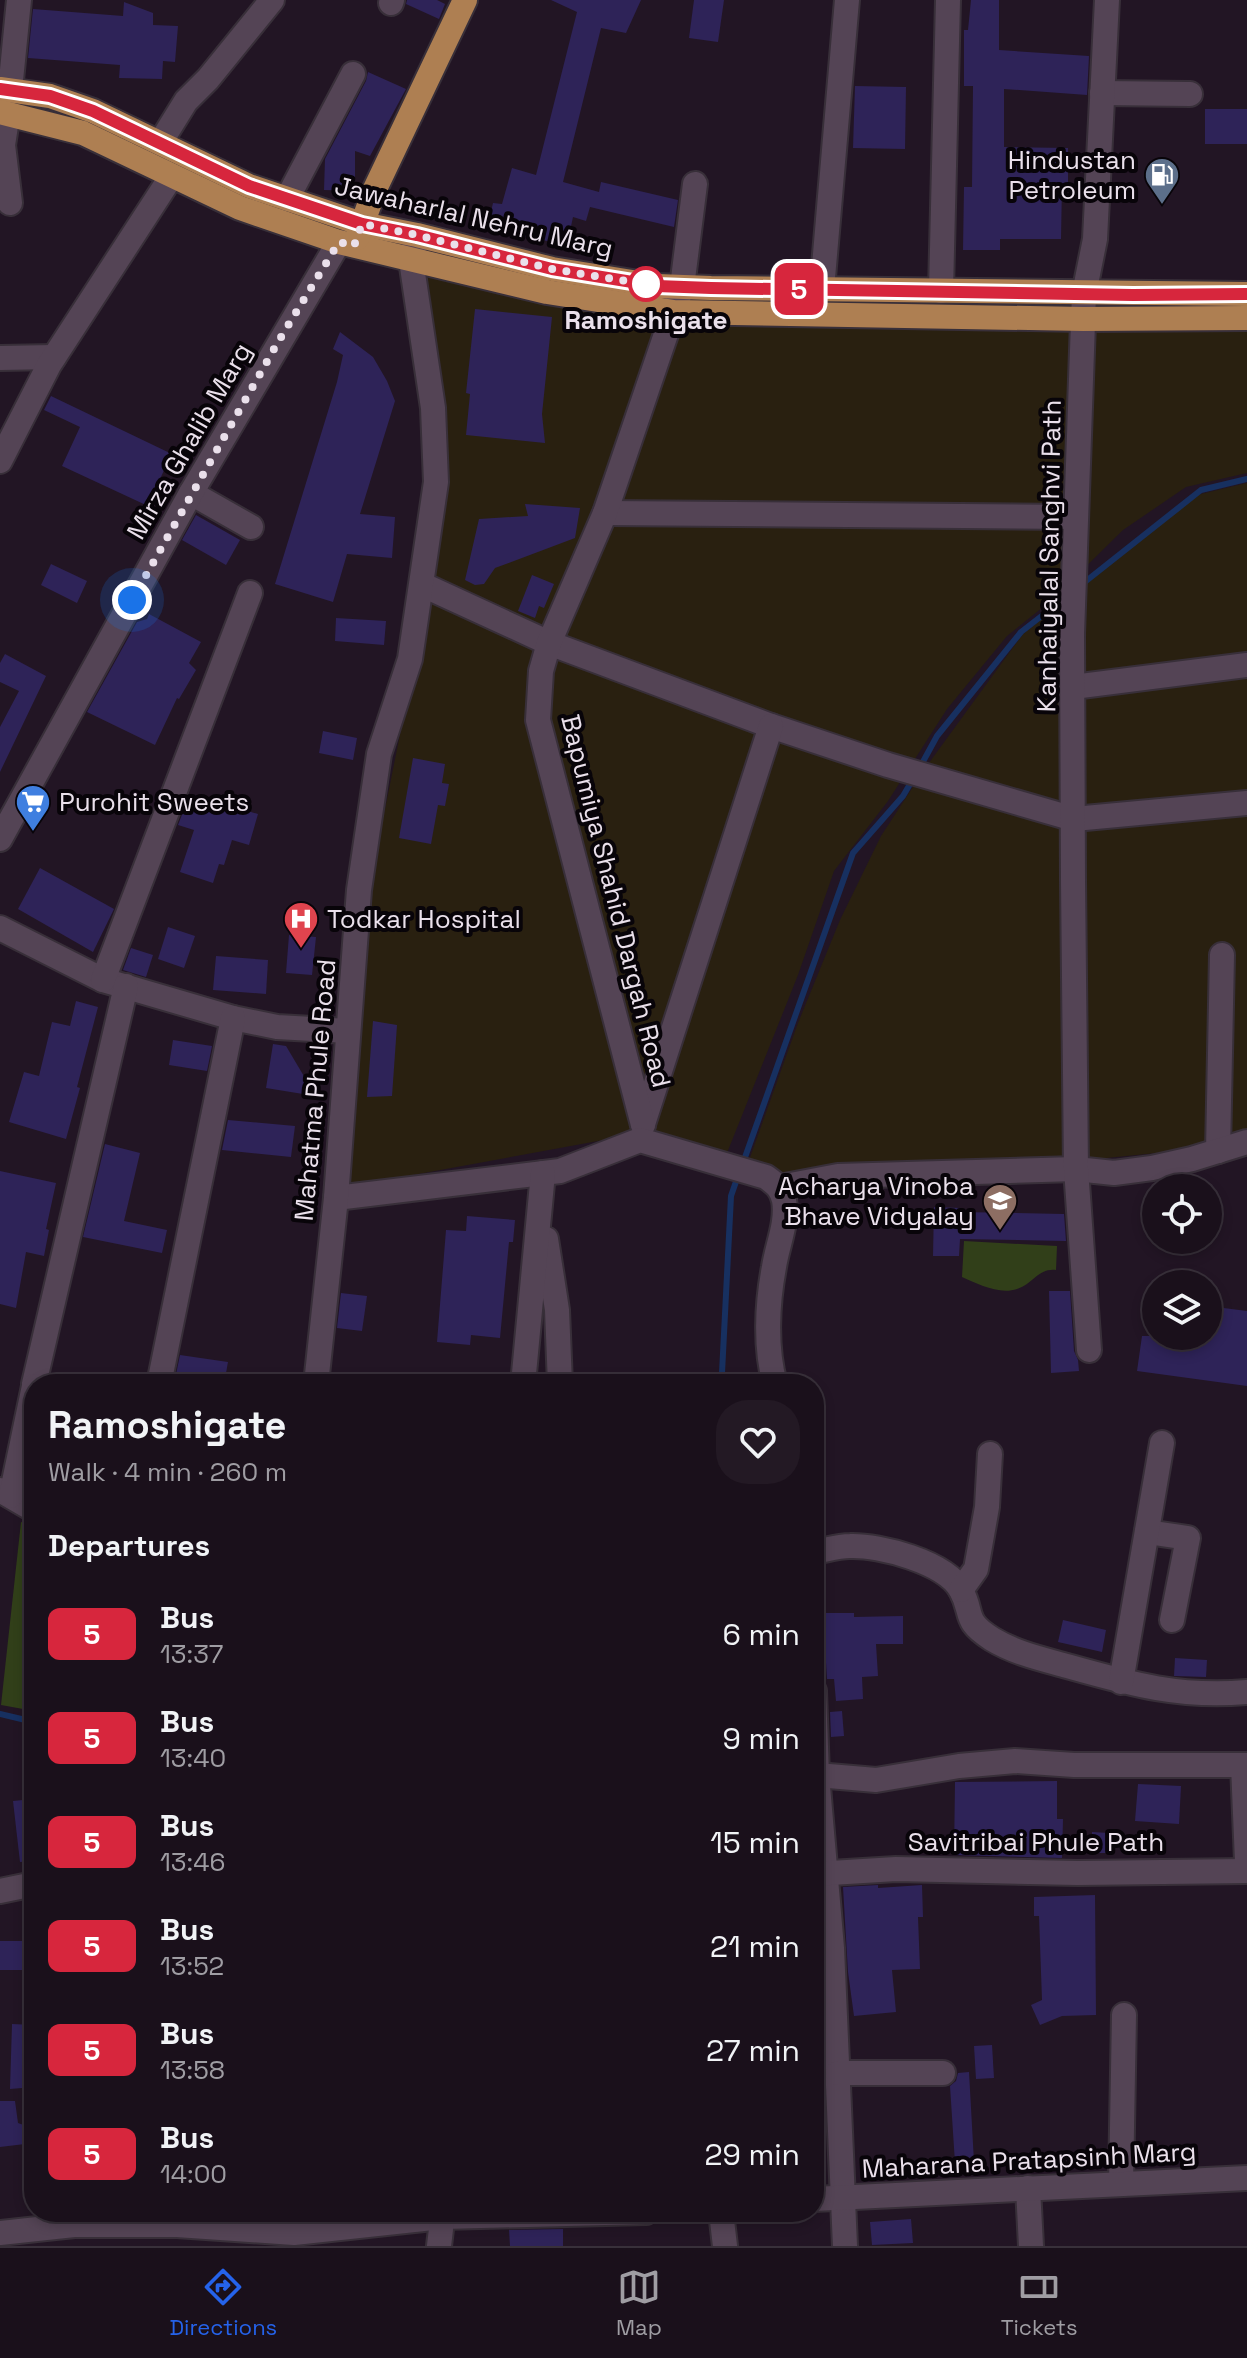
<!DOCTYPE html>
<html lang="en">
<head>
<meta charset="utf-8">
<style>
	body { margin:0; font-family:"Space Grotesk",sans-serif; background:#231924; color:#f1f3f6; height:100vh; display:flex; flex-direction:column; font-size:30px; white-space:nowrap }
	* { box-sizing:border-box; margin:0 }
	p { font-size:26px; color:#9f9da3 }
	.icon { flex:none; width:44px; height:44px; fill:none; stroke:currentColor; stroke-width:2; stroke-linecap:round; stroke-linejoin:round }
	.map { position:relative; flex:1; overflow:hidden }
	.side { position:absolute; left:24px; top:1374px; width:800px; height:848px; display:flex; flex-direction:column; background:#1a101b; border-radius:32px; box-shadow:0 4px 12px #0003,0 0 0 2px #38303a }
	.side>* { flex:none }
	.badge { padding:0 16px; border-radius:12px; font-size:28px; line-height:52px }
	.fabs { position:absolute; left:1142px; top:1174px; display:grid; gap:16px }
	.fabs a { display:grid; place-items:center; width:80px; height:80px; border-radius:50%; background:#1a101b; box-shadow:0 4px 12px #0003,0 0 0 2px #38303a; font-size:40px }
	.you { position:absolute; width:40px; height:40px; margin:-20px; border:6px solid #fff; border-radius:50%; background:#1a73e8; box-shadow:0 0 0 12px #1a73e833 }
	.map>.badge { position:absolute; translate:-50% -50%; box-shadow:0 0 0 4px #fff }
	h2 { padding:0 24px; font-size:30px; line-height:72px }
	.round { display:grid; place-items:center; flex:none; width:84px; height:84px; border-radius:32px; background:#231924 }
	.summary { display:flex; align-items:center; justify-content:space-between; height:136px; padding:0 24px }
	h1 { font-size:38px; font-weight:600; line-height:60px }
	ul { padding:0; list-style:none }
	li { display:flex; align-items:center; gap:24px; height:104px; padding:0 24px }
	li div { flex:1 }
	li b { display:block; font-size:30px }
	li em { font-style:normal }
	li .badge { min-width:88px; font-weight:700; text-align:center }
	.tabs { display:flex; justify-content:space-around; align-items:center; height:112px; border-top:2px solid #38303a; background:#1a101b; font-size:22px; color:#9f9da3 }
	.tabs a { display:grid; justify-items:center; gap:4px }
	.tabs .active { color:#2563eb }
	.map>svg:first-child { display:block }
</style>
</head>
<body>
<div class="map">
<svg width="1247" height="2246" viewBox="0 0 1247 2246">
	<rect width="100%" height="100%" fill="#221524"/>
	<g fill="#292010">
		<path d="M418,270L534,296L1247,327V473L1186,487L1123,530L1053,599L1007,636L947,709L888,801L834,871L798,975L725,1158L647,1132L342,1188L364,913L436,556Z"/>
		<path d="M1247,483V1134L1187,1150L1066,1162L781,1181L748,1163L798,1023L840,920L881,836L926,767L1023,634L1197,495Z"/>
	</g>
	<g fill="#313f19">
		<path d="M964,1241L1057,1246L1056,1270C1038,1268 1033,1284 1017,1289C999,1295 978,1284 962,1277Z"/>
		<path d="M21,1522L34,1527V1711L1,1705Z"/>
	</g>
	<g fill="none" stroke-linecap="round" stroke-linejoin="round">
		<g stroke="#173060" stroke-width="6">
			<path d="M1081,585L1201,490L1247,479"/>
			<path d="M919,769L937,736L1021,632L1066,597"/>
			<path d="M743,1163L853,853L903,796L913,779"/>
			<path d="M714,1384L722,1373L731,1196L739,1173"/>
			<path d="M0,1714L34,1722"/>
		</g>
	</g>
	<g fill="#2e2358">
		<path d="M407,0H437L445,4L439,19L406,4Z"/>
		<path d="M551,0H641L626,33L601,28L563,182L599,192L601,182L678,200L674,227L590,207L586,221L573,217L567,245L487,229L493,203L502,204L512,168L536,175L577,12Z"/>
		<path d="M694,0H724L718,42L689,38Z"/>
		<path d="M971,0H999V50L1089,56L1087,95L1004,89V147L1068,148V184H1062L1061,239H1000V250H963L964,187H972L973,86H964V30H968Z"/>
		<path d="M124,2L153,13V25L178,26L175,62L163,61L162,79L119,78L120,65L28,58L33,9L123,16Z"/>
		<path d="M368,72L406,89L370,156L355,151V191L324,190L325,159L366,81Z"/>
		<path d="M855,86L906,87L905,149L853,148Z"/>
		<rect x="1205" y="109" width="42" height="35"/>
		<path d="M475,309L552,317L542,414L545,443L466,435L470,394L466,393Z"/>
		<path d="M340,332L373,357L387,381L395,401L360,514L395,517L392,558L347,554L333,602L275,584L337,382L343,355L333,349Z"/>
		<path d="M51,396L174,455L167,469L165,468L148,506L62,466L80,427L44,410Z"/>
		<path d="M525,504L580,508L575,538L495,568L484,584L475,585L465,580L479,519L528,516Z"/>
		<path d="M196,515L240,540L226,565L182,540Z"/>
		<path d="M51,564L87,581L77,603L41,585Z"/>
		<path d="M532,575L554,584L544,608L539,606L535,618L518,611Z"/>
		<path d="M149,614L201,642L189,663L196,670L179,699L177,698L155,745L87,712L137,622L147,619Z"/>
		<path d="M336,618L386,621L384,645L335,641Z"/>
		<path d="M5,654L46,676L0,772V727L19,691L0,682V663Z"/>
		<path d="M323,731L357,738L353,760L319,753Z"/>
		<path d="M413,758L445,764L442,783L449,784L445,806L438,805L431,844L399,838Z"/>
		<path d="M190,794L258,814L249,845L232,840L224,865L219,864L213,883L180,872L194,830L178,825Z"/>
		<path d="M40,868L114,909L93,952L18,909Z"/>
		<path d="M168,927L195,936L184,968L158,959Z"/>
		<path d="M289,935L316,937L312,975L286,973Z"/>
		<path d="M131,948L153,955L146,977L123,970Z"/>
		<path d="M216,956L268,960L266,994L213,990Z"/>
		<path d="M76,1001L98,1007L77,1087L80,1088L66,1139L9,1122L24,1072L39,1076L52,1022L70,1026Z"/>
		<path d="M373,1021L397,1025L392,1096L367,1097Z"/>
		<path d="M173,1040L212,1046L207,1071L169,1065Z"/>
		<path d="M273,1044L286,1046L305,1078L303,1094L266,1088Z"/>
		<path d="M228,1120L295,1126L291,1157L222,1150Z"/>
		<path d="M105,1144L140,1153L124,1221L167,1230L162,1253L83,1237Z"/>
		<path d="M0,1171L56,1183L46,1229L49,1230L44,1256L26,1252L16,1308L0,1304Z"/>
		<path d="M934,1207L960,1208V1212L1064,1214L1066,1241L960,1239L959,1256H933Z"/>
		<path d="M467,1216L515,1220L513,1242H509L500,1338L471,1335L470,1345L437,1342L446,1230L466,1231Z"/>
		<path d="M1049,1291H1070L1074,1351L1078,1360L1079,1371L1051,1373Z"/>
		<path d="M341,1293L367,1296L362,1331L337,1328Z"/>
		<path d="M1208,1306L1247,1311V1386L1137,1371L1142,1336H1208Z"/>
		<path d="M180,1355L228,1362L224,1384H174Z"/>
		<path d="M823,1613H854V1617L903,1616V1644H876L878,1676L862,1677L863,1699L836,1701L834,1679H827Z"/>
		<path d="M1063,1620L1106,1630L1102,1652L1058,1642Z"/>
		<path d="M1175,1658L1207,1660L1206,1677L1174,1676Z"/>
		<path d="M842,1711L844,1736L831,1737L830,1712Z"/>
		<path d="M1057,1781V1819H1063L1062,1858L954,1855L955,1782Z"/>
		<path d="M1138,1784L1181,1786L1179,1824L1135,1821Z"/>
		<path d="M33,1799L34,1861L20,1862L13,1801Z"/>
		<path d="M1092,1832L1109,1833L1108,1853H1092Z"/>
		<path d="M878,1885V1888L922,1885L923,1917H918L920,1969L892,1970L896,2012L854,2016L848,1972L843,1887Z"/>
		<path d="M1095,1895L1096,2015L1062,2016L1040,2025L1031,2005L1042,2000L1039,1916H1034V1897Z"/>
		<rect x="0" y="1941" width="34" height="29"/>
		<path d="M12,2024L34,2025V2087L10,2089Z"/>
		<path d="M992,2045L994,2078L976,2079L974,2046Z"/>
		<path d="M969,2072L974,2162L955,2163L950,2086L956,2081L958,2073Z"/>
		<path d="M0,2101H15L18,2123L29,2127L25,2144L0,2147Z"/>
		<path d="M911,2219L913,2243L872,2245L870,2222Z"/>
		<path d="M563,2229V2246H510L509,2230Z"/>
	</g>
	<g fill="none" stroke-linecap="round" stroke-linejoin="round">
		<defs>
			<g id="minor">
				<path d="M391,3L392,0"/>
				<path d="M10,90L19,0"/>
				<path d="M1102,93L1190,94"/>
				<path d="M8,113L3,145L10,203"/>
				<path d="M160,143L186,101L208,79L272,0"/>
				<path d="M287,199L353,74"/>
				<path d="M822,289L847,0"/>
				<path d="M941,291L948,0"/>
				<path d="M0,358L54,357"/>
				<path d="M0,461L49,365L171,177"/>
				<path d="M191,493L251,527"/>
				<path d="M605,513L1076,517"/>
				<path d="M423,585L549,643L771,726L888,765L1074,819L1247,803"/>
				<path d="M1073,687L1247,665"/>
				<path d="M0,839L191,493L339,242"/>
				<path d="M0,928L103,980L233,1018L277,1027L348,1031"/>
				<path d="M103,980L250,593"/>
				<path d="M643,1124L771,726"/>
				<path d="M643,1125L538,720L541,671L549,643L605,513L682,287L695,184"/>
				<path d="M1218,1151L1222,955"/>
				<path d="M780,1187L838,1176L1076,1169L1114,1173L1152,1168L1192,1159L1247,1142"/>
				<path d="M336,1198L560,1171L640,1140L766,1177C776,1184 781,1188 784,1200C788,1222 777,1246 774,1267C767,1304 765,1348 775,1384"/>
				<path d="M546,1239L557,1310L560,1384"/>
				<path d="M1089,1350L1076,1169L1073,880L1072,634L1084,294L1095,239L1107,0"/>
				<path d="M34,1384L126,986"/>
				<path d="M159,1384L233,1018"/>
				<path d="M316,1384L336,1198L359,890L379,754L410,659L436,482L433,408L411,260L415,243"/>
				<path d="M523,1384L543,1173"/>
				<path d="M0,1490L34,1510"/>
				<path d="M11,1496L34,1386"/>
				<path d="M1147,1532L1188,1538L1172,1620"/>
				<path d="M814,1552C826,1550 838,1546 850,1546C880,1545 945,1562 961,1590C974,1614 962,1620 992,1639C1015,1653 1042,1659 1067,1666C1131,1684 1179,1698 1247,1692"/>
				<path d="M961,1590L976,1569L987,1507L990,1454"/>
				<path d="M1121,1682L1162,1443"/>
				<path d="M814,1691L817,1775L832,1948L845,2246"/>
				<path d="M1243,1765L1247,1861"/>
				<path d="M817,1775L876,1780L959,1766L1015,1761L1074,1765H1247"/>
				<path d="M814,1874L896,1869L1078,1873L1247,1871"/>
				<path d="M0,1891L34,1884"/>
				<path d="M838,2073H943"/>
				<path d="M1121,2184L1124,2015"/>
				<path d="M1028,2188L1031,2246"/>
				<path d="M814,2199L1247,2178"/>
				<path d="M721,2212L725,2246"/>
				<path d="M0,2233L74,2225H177L294,2233L442,2217L646,2212"/>
				<path d="M439,2246L443,2212"/>
			</g>
			<g id="major">
				<path d="M0,89L50,96L93,111L249,186L362,224L417,235L552,269L657,286L711,288L1247,294"/>
				<path d="M0,112L83,133L240,208L339,242L547,292L674,312L1083,319L1247,318"/>
				<path d="M357,238L375,189L465,0"/>
			</g>
		</defs>
		<use href="#minor" stroke="#382f39" stroke-width="28"/>
		<use href="#major" stroke="#382f39" stroke-width="28"/>
		<use href="#minor" stroke="#544455" stroke-width="24"/>
		<use href="#major" stroke="#ae7f52" stroke-width="24"/>
	</g>
	<g fill="none" stroke-linecap="round" stroke-linejoin="round">
		<defs>
			<path id="line" d="M0,89L50,96L93,111L249,186L362,224L417,235L552,269L657,286L711,288L1133,295L1247,294"/>
		</defs>
		<use href="#line" stroke="#fff" stroke-width="18"/>
		<use href="#line" stroke="#d7263d" stroke-width="12"/>
		<path stroke="#eae0eb" stroke-width="8" stroke-dasharray="0 14.4" d="M132,600L278,342L339,242L354,246L362,224L417,235L552,269L657,286L646,284"/>
	</g>
	<defs>
		<symbol id="fuel-pin" viewBox="-11 -11 22 30"><path d="M0 17L-7.5 6A9.5 9.5 0 1 1 7.5 6Z" fill="#5c6f8a" stroke="#080409"/><path d="M-5.5-6h7V0h2V4h1.3V-2.5L3-4.5l.8-.8L6-3V5H2.5V1h-1V6h-7ZM-4.2-4.7v3.2H.2V-4.7Z" fill="#fff"/></symbol>
		<symbol id="supermarket-pin" viewBox="-11 -11 22 30"><path d="M0 17L-7.5 6A9.5 9.5 0 1 1 7.5 6Z" fill="#3f7fe0" stroke="#080409"/><path d="M-6-5.5h2.5l.6 2H6L4.5 2H-2.5L-4.4-4H-6ZM-1.5 3.2a1.3 1.3 0 1 0 .1 0ZM3 3.2a1.3 1.3 0 1 0 .1 0Z" fill="#fff"/></symbol>
		<symbol id="hospital-pin" viewBox="-11 -11 22 30"><path d="M0 17L-7.5 6A9.5 9.5 0 1 1 7.5 6Z" fill="#e0444e" stroke="#080409"/><path d="M-5-5h3v3.5h4V-5h3V5h-3V1.5h-4V5h-3Z" fill="#fff"/></symbol>
		<symbol id="school-pin" viewBox="-11 -11 22 30"><path d="M0 17L-7.5 6A9.5 9.5 0 1 1 7.5 6Z" fill="#8d6e63" stroke="#080409"/><path d="M0-5L7-2L0 1L-7-2ZM-4 1L0 2.5L4 1V4Q0 6-4 4Z" fill="#fff"/></symbol>
	</defs>
	<g fill-rule="evenodd">
		<use href="#fuel-pin" x="1142" y="155" width="40" height="54"/>
		<use href="#supermarket-pin" x="13" y="782" width="40" height="54"/>
		<use href="#hospital-pin" x="281" y="899" width="40" height="54"/>
		<use href="#school-pin" x="980" y="1181" width="40" height="54"/>
	</g>
	<circle fill="#fff" stroke="#d7263d" stroke-width="4" cx="646" cy="284" r="16"/>
	<g text-anchor="middle" stroke-width="8" stroke-linejoin="round" paint-order="stroke">
		<g font-size="26" fill="#eae0eb" stroke="#080409" text-anchor="end">
			<text x="1136" y="169">Hindustan<tspan x="1136" dy="30">Petroleum</tspan></text>
			<text x="59" y="811" text-anchor="start">Purohit Sweets</text>
			<text x="327" y="928" text-anchor="start">Todkar Hospital</text>
			<text x="974" y="1195">Acharya Vinoba<tspan x="974" dy="30">Bhave Vidyalay</tspan></text>
		</g>
		<g font-size="26" fill="#eae0eb" stroke="#080409">
			<text transform="translate(474 217) rotate(13)" y="9">Jawaharlal Nehru Marg</text>
			<text transform="translate(189 441) rotate(-60)" y="9">Mirza Ghalib Marg</text>
			<text transform="translate(1049 556) rotate(-89)" y="9">Kanhaiyalal Sanghvi Path</text>
			<text transform="translate(616 901) rotate(76)" y="9">Bapumiya Shahid Dargah Road</text>
			<text transform="translate(315 1090) rotate(-85)" y="9">Mahatma Phule Road</text>
			<text x="1036" y="1851">Savitribai Phule Path</text>
			<text transform="translate(1029 2160) rotate(-3)" y="9">Maharana Pratapsinh Marg</text>
		</g>
		<g font-size="26" font-weight="bold" fill="#eae0eb" stroke="#080409">
			<text x="646" y="329">Ramoshigate</text>
		</g>
	</g>
</svg>
<div class="fabs">
<a><svg class="icon" aria-label="locate" viewBox="0 0 24 24"><circle cx="12" cy="12" r="6"/><path d="M12 2v4M12 18v4M2 12h4M18 12h4"/></svg></a>
<a><svg class="icon" aria-label="layers" viewBox="0 0 24 24"><path d="M12 4l9 5-9 5-9-5zM3 14l9 5 9-5"/></svg></a>
</div>
<div class="you" style="left:132px;top:600px"></div>
<b class="badge" style="left:799px;top:289px;background:#d7263d;color:#fff">5</b>
<section class="side">
<div class="summary"><div><h1>Ramoshigate</h1><p>Walk · 4 min · 260 m</p></div><a class="round"><svg class="icon" aria-label="heart" viewBox="0 0 24 24"><path d="M12 20l-8-8c-3-5 5-10 8-4 3-6 11-1 8 4z"/></svg></a></div>
<h2>Departures</h2>
<ul>
<li><span class="badge" style="background:#d7263d;color:#fff">5</span><div><b>Bus</b><p>13:37</p></div><em>6 min</em></li>
<li><span class="badge" style="background:#d7263d;color:#fff">5</span><div><b>Bus</b><p>13:40</p></div><em>9 min</em></li>
<li><span class="badge" style="background:#d7263d;color:#fff">5</span><div><b>Bus</b><p>13:46</p></div><em>15 min</em></li>
<li><span class="badge" style="background:#d7263d;color:#fff">5</span><div><b>Bus</b><p>13:52</p></div><em>21 min</em></li>
<li><span class="badge" style="background:#d7263d;color:#fff">5</span><div><b>Bus</b><p>13:58</p></div><em>27 min</em></li>
<li><span class="badge" style="background:#d7263d;color:#fff">5</span><div><b>Bus</b><p>14:00</p></div><em>29 min</em></li>
</ul>
</section>
</div>
<nav class="tabs">
<a class="active"><svg class="icon" aria-label="directions" viewBox="0 0 24 24"><path d="M12 3l9 9-9 9-9-9zM9 14v-3h6M13 9l2 2-2 2"/></svg>Directions</a>
<a><svg class="icon" aria-label="map" viewBox="0 0 24 24"><path d="M3 6l6-2 6 2 6-2v14l-6 2-6-2-6 2zM9 4v14M15 6v14"/></svg>Map</a>
<a><svg class="icon" aria-label="tickets" viewBox="0 0 24 24"><path d="M3 7h18v10H3zM15 7v10"/></svg>Tickets</a>
</nav>
</body>
</html>
